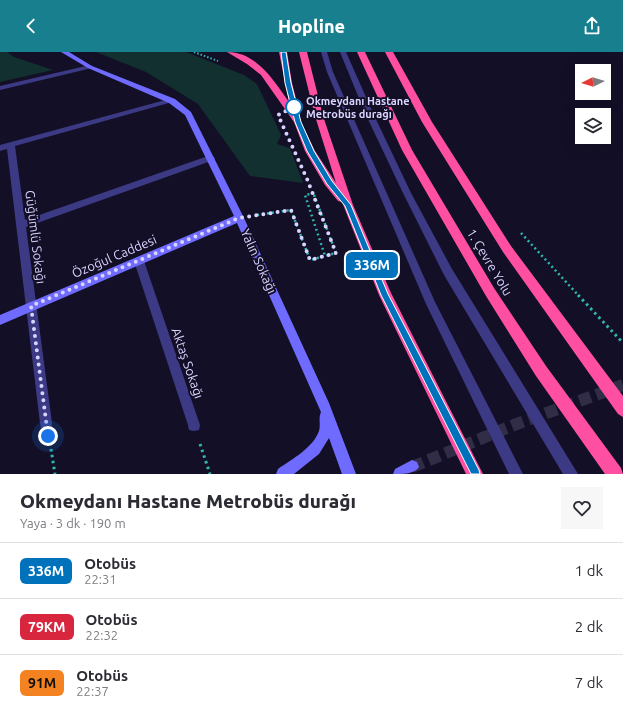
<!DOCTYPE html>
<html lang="tr">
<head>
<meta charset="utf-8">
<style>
	body { margin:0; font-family:Ubuntu,sans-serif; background:#f7f7f7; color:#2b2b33; height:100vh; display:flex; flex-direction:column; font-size:15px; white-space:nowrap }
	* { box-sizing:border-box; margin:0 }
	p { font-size:13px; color:#7c7c81 }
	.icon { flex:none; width:22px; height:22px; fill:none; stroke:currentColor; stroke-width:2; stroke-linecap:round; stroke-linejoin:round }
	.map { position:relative; height:422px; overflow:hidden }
	.sheet { display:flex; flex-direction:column; background:#fff; flex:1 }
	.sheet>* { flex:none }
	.badge { padding:0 8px; border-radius:6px; font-size:14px; line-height:26px }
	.needle { width:26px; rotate:265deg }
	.buttons { position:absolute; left:575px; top:12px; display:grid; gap:8px }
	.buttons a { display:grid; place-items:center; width:36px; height:36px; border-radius:0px; background:#fff; box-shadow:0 4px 16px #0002; font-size:20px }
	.you { position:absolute; width:20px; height:20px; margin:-10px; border:3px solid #fff; border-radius:50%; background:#1a73e8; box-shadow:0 0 0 6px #1a73e833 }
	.map>.badge { position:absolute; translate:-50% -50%; box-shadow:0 0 0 2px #fff }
	.round { display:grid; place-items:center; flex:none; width:42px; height:42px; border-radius:0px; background:#f7f7f7 }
	.summary { display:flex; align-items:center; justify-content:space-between; height:68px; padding:0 20px }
	h1 { font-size:19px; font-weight:800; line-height:30px }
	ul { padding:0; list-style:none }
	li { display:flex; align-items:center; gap:12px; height:56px; padding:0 20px; border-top:1px solid #e1e1e2 }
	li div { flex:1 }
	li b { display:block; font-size:15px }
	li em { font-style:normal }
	li .badge { min-width:44px; font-weight:700; text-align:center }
	header { display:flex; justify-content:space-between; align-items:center; height:52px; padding:0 20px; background:#187f8f; color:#fff; font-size:18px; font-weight:800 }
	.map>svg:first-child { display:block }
</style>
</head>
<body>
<header><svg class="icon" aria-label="back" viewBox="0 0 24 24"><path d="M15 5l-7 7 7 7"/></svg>Hopline<svg class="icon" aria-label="share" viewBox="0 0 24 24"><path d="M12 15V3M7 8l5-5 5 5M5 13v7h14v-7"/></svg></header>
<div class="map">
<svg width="623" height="422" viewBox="0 0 623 422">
	<rect width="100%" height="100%" fill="#130f26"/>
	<g fill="#12302f">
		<path d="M0,0H7L14,5L53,18L0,30Z"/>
		<path d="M96,0H186L244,23L257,32L281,83L277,92L290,96L303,131L250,124L198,52L146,20Z"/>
	</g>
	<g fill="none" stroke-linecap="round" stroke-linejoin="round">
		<path stroke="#312d47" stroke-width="12" stroke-dasharray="12 6" stroke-linecap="butt" d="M412,415L514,373L623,333"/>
		<path stroke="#2fb8b0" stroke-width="2" stroke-dasharray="1.5 2" stroke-linecap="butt" d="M194,0L218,9"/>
		<g stroke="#2fb8b0" stroke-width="2.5" stroke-dasharray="2 3" stroke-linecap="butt">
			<path d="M314,143L336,201L325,204"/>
			<path d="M257,163L291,158L310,208L325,204L305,143L315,141"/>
			<path d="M521,181L579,244"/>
		</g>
		<g stroke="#2fb8b0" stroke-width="3" stroke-dasharray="2.5 3.5" stroke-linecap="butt">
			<path d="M578,243L623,291"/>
			<path d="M50,391L55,422"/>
			<path d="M200,392L210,422"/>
		</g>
		<g fill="#3d3a85" fill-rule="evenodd">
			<path d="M321,0H327L333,20L435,250L523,422H509L426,252L327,20Z"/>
			<path d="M340,0H346L373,61L411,141L452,217L578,422H563L444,223L403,141L365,61Z"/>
		</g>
		<g fill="#3d3a85" fill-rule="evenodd">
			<path d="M90,13L93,15L92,16L0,38V34Z"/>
			<path d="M169,47H172L176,49L15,94L25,168L208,104L211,103L215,106L214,108L26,175L52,371L51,376L46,377L41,376L40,371L7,97L0,99V93Z"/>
			<path d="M139,205L143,206L144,209L200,373L199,378L194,379L189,378L188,373L134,209L135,206Z"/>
		</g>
		<g fill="#6f6bff" fill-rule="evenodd">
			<path d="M61,0H69L92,14L175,47L191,60L244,166L329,351L356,422H342L329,386L319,402L294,422H276L278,417C292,407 313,396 319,379C321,372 318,367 321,360L237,171L0,273V263L234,164L185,63L169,51L88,16Z"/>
			<path d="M412,408L417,410L419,415C415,422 403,422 393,422L395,417Z"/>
		</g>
		<g fill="#ff4fa3" fill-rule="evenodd">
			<path d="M227,0C257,0 274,29 289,50L279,0H287L292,31L300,62L298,64L315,99L336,131L315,64L299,0H307L323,64L353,153L391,241L483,422H466L379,243L342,150L338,149L325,133L305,99L294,70L261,23L247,12Z"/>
			<path d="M357,0H365L412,98L494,236L546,314L621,416L623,422H605L536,324L486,244L402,98Z"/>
			<path d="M385,0H393L432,70L511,194L623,344V365L618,362L503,200L422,70Z"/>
		</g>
	</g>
	<path fill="#0072bc" stroke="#fff" d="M281,0H286L291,31L301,70L314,99L332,129L351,153L388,242L479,418L480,422H471L381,243L345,154L327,132L307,99L295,70L285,31Z"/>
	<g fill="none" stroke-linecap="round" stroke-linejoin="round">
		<path stroke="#d9d4ff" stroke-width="4" stroke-dasharray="0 7.2" d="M48,384L31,254L239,166L291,158L310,208L336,201L307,127L278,63L294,55"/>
	</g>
	<circle fill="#fff" stroke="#0072bc" stroke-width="2" cx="294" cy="55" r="8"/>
	<g text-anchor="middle" stroke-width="4" stroke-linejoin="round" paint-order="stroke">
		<g font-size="11" font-weight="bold" fill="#d9d4ff" stroke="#130f26" text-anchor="start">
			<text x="306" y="53">Okmeydanı Hastane<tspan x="306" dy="13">Metrobüs durağı</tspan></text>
		</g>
		<g font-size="13" fill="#d9d4ff" stroke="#130f26">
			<text transform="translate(36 185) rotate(83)" y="5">Güğümlü Sokağı</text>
			<text transform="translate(114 204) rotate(-23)" y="5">Özoğul Caddesi</text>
			<text transform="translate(259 209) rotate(66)" y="5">Yalın Sokağı</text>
			<text transform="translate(490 210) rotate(59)" y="5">1. Çevre Yolu</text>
			<text transform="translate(188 311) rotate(71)" y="5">Aktaş Sokağı</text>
		</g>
	</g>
</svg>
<div class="buttons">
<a><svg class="needle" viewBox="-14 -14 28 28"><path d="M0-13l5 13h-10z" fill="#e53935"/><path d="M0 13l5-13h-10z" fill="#7c7c81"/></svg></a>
<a><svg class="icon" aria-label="layers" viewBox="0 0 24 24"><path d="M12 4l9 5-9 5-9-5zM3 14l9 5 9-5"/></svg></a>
</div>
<div class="you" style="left:48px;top:384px"></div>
<b class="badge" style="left:372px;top:213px;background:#0072bc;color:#fff">336M</b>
</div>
<section class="sheet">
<div class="summary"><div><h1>Okmeydanı Hastane Metrobüs durağı</h1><p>Yaya · 3 dk · 190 m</p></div><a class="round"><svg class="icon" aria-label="heart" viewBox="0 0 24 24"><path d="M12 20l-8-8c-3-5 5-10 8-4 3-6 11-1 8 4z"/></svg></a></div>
<ul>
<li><span class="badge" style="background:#0072bc;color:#fff">336M</span><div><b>Otobüs</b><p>22:31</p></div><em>1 dk</em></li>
<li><span class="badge" style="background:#d7263d;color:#fff">79KM</span><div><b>Otobüs</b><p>22:32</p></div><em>2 dk</em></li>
<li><span class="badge" style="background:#f58220;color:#111">91M</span><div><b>Otobüs</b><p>22:37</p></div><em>7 dk</em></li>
</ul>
</section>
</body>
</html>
